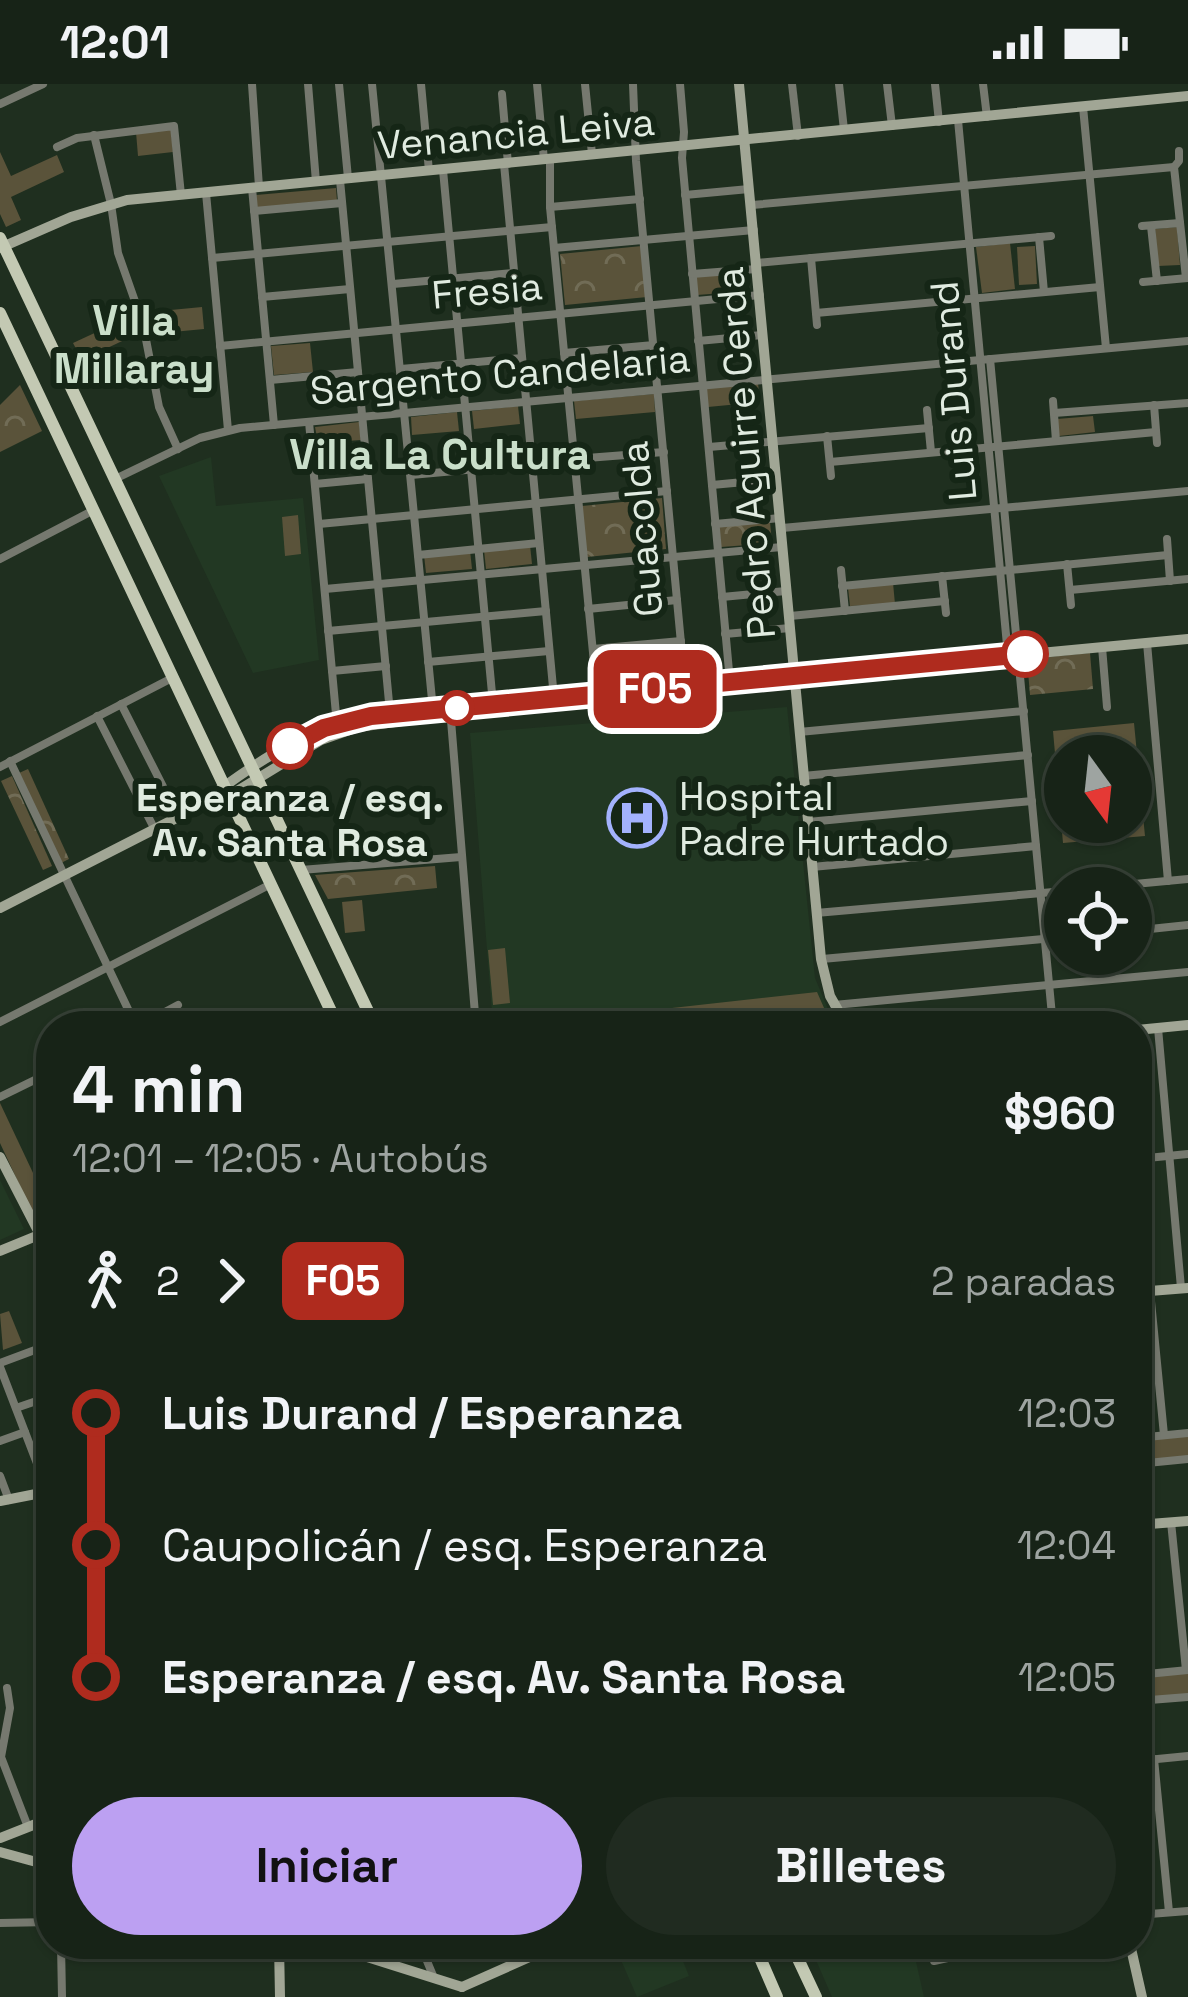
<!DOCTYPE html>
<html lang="es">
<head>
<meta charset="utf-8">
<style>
	body { margin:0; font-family:"Space Grotesk",sans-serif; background:#202b20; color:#f1f3f6; height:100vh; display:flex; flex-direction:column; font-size:45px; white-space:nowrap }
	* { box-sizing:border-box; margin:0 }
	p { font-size:39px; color:#9ea4a1 }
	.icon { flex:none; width:66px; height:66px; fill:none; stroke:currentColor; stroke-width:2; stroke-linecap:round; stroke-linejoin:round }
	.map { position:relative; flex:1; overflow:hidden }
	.panel { position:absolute; left:36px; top:927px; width:1116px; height:948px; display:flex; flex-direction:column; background:#172317; border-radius:48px; box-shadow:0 3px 9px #0004,0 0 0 3px #364036 }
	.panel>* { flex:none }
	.badge { padding:0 24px; border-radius:18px; font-size:42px; line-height:78px }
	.needle { width:78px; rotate:165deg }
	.tools { position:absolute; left:1044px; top:651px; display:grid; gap:24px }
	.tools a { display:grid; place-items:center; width:108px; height:108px; border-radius:50%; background:#172317; box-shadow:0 3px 9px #0004,0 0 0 3px #364036; font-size:60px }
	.map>.badge { position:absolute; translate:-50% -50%; box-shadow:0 0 0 6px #fff }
	.legs { display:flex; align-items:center; gap:18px; height:132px; padding:0 36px; font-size:39px }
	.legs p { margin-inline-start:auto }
	.overview { display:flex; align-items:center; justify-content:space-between; height:204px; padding:0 36px }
	h1 { font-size:66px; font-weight:700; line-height:90px }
	.action { display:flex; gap:24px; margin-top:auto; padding:24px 36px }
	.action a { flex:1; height:138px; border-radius:72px; background:#bca0f2; color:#111; font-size:48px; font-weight:700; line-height:138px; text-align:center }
	.action a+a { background:#202b20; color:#f1f3f6 }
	ul { padding:0 36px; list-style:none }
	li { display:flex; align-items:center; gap:42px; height:132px; font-size:45px }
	li i { display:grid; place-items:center; width:18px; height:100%; margin:0 15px; background:currentColor }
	li i::after { content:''; width:30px; height:30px; margin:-15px; border:9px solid; border-radius:50%; background:#172317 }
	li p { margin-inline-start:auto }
	li:first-child i { background:linear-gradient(#0000 50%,currentColor 0) }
	li:last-child i { background:linear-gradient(currentColor 50%,#0000 0) }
	.status { display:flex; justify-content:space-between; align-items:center; height:84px; padding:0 60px; background:#172317; direction:ltr }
	.status svg { height:33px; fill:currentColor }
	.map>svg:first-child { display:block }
</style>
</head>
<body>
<div class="status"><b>12:01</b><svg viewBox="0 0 49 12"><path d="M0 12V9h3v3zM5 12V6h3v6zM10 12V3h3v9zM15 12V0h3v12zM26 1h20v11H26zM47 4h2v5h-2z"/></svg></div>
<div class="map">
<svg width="1188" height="1913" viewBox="0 0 1188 1913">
	<defs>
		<pattern id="park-crowns" width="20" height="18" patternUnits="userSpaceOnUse" patternTransform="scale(3)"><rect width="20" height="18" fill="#5a533a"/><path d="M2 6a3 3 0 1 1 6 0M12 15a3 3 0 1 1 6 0" fill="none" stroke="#716c56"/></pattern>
	</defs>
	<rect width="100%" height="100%" fill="#1f2f1f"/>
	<g fill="#223823">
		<path d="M211,373L216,422L303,414L319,576L253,589L159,392Z"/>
		<path d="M787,623L815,894L835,942H493L470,649Z"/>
		<path d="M0,1096L24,1145L0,1156Z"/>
		<path d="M614,1860H676L689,1892L637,1913Z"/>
		<path d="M809,1860H912L924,1913H832Z"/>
	</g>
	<g fill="#5a533a" fill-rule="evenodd">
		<path d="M171,45L173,68L138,72L136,48Z"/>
		<path d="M0,68L11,92L57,71L64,88L11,113L21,136L6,143L0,130Z"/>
		<path d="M336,104L337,117L257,124L256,111Z"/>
		<path d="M1177,143L1180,181L1158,182L1155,145Z"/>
		<path d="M1010,159L1015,205L982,209L976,163Z"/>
		<path d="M1035,162L1037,200L1019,201L1017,163Z"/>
		<path d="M747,188L748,207L697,211L695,192Z"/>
		<path d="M202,223L204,245L152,250L150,228Z"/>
		<path d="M129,233L137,250L82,276L73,259Z"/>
		<path d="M310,259L313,288L274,291L271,262Z"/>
		<path d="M758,299L760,318L708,323L706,304Z"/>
		<path d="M654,310L655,328L576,335L574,317Z"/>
		<path d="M518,322L520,340L474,345L472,327Z"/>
		<path d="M457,328L459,347L412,351L411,333Z"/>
		<path d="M1093,332L1095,348L1059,352L1057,335Z"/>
		<path d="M359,338L361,356L318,359L315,343Z"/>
		<path d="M298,431L301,470L285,472L282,433Z"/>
		<path d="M530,461L532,480L486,485L484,466Z"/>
		<path d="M470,466L472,485L426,489L424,471Z"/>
		<path d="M893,499L895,520L850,522L848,504Z"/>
		<path d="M1134,639L1145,752L1063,759L1053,647ZM1131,672V738H1065V672Z"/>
		<path d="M362,816L365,847L345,849L342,818Z"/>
		<path d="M505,864L510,919L493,921L488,866Z"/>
		<path d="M817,908L832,942H560L617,934L618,930Z"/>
		<path d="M0,1019L51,1127V1138L39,1143L0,1059Z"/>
		<path d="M9,1227L22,1259L3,1266L0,1230Z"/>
		<path d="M1188,1352V1372L1137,1377V1357Z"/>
		<path d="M1188,1589V1610L1141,1614L1139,1594Z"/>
	</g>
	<g fill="url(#park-crowns)">
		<path d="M642,162L647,213L565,221L560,170Z"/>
		<path d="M20,301L42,347L0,368V321Z"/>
		<path d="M662,414L666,465L587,473L582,422Z"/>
		<path d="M770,438L772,459L721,463L719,442Z"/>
		<path d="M1090,569L1093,605L1030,611L1027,575Z"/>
		<path d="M28,685L69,775L59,780L19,689Z"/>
		<path d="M12,692L52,782L43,786L1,697Z"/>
		<path d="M435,782L437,804L328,815L315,791Z"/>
	</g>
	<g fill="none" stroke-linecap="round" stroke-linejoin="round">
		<g stroke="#76796f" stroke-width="8">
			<path d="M252,0L259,103"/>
			<path d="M308,0L316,98"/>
			<path d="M339,0L348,94"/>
			<path d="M372,0L433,626"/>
			<path d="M421,0L429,87"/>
			<path d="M537,0L544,76"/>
			<path d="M585,0L592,70"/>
			<path d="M633,0L636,77L685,602"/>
			<path d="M680,0L684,48L682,74L730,598"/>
			<path d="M792,0L798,52"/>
			<path d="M839,0L844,46"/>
			<path d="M887,0L892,42"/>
			<path d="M935,0L939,38"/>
			<path d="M983,0L987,33"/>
			<path d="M502,10L508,80"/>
			<path d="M0,20L43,0"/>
			<path d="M1083,23L1106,264"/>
			<path d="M958,36L1008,572"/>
			<path d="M94,51L111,120L118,169L143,240L159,323L178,365"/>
			<path d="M57,63L77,54L174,42L181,111"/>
			<path d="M1179,67V77L1174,83L1186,194"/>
			<path d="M550,76V123L597,610"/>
			<path d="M504,80L554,614"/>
			<path d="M443,86L493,620"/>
			<path d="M340,96L390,629"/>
			<path d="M252,104L274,341"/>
			<path d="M206,109L228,346"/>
			<path d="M685,111L749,105"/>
			<path d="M752,121L1174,83"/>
			<path d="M550,123L640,115"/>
			<path d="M254,127L342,119"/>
			<path d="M1142,142L1180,139"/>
			<path d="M1151,142L1157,197"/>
			<path d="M1039,153L1044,208"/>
			<path d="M554,164L754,146"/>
			<path d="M212,174L552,143"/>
			<path d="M811,174L817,241"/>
			<path d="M757,179L1051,152"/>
			<path d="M692,190L756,185"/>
			<path d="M1143,198L1188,194"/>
			<path d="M393,200L514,189"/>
			<path d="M262,213L350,205"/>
			<path d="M816,229L1100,203"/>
			<path d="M698,257L762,251"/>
			<path d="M220,262L760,211"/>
			<path d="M564,269L654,261"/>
			<path d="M990,275L1053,942"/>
			<path d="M401,285L522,274"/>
			<path d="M270,296L358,288"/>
			<path d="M1053,317L1056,357"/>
			<path d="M1154,321L1157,359"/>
			<path d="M927,326L931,368"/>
			<path d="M1054,329L1188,319"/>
			<path d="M309,338L337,641"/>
			<path d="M827,352L831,392"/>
			<path d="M709,363L929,344"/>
			<path d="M574,375L664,368"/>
			<path d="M830,378L1156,348"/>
			<path d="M411,391L532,380"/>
			<path d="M115,395L200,354L240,344L1188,257"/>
			<path d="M315,400L368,395"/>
			<path d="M712,401L776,395"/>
			<path d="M319,440L667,407"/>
			<path d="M715,440L780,434"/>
			<path d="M782,444L1188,407"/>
			<path d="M1167,455L1170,497"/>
			<path d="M418,471L539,459"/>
			<path d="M0,475L94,426"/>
			<path d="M1067,480L1071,521"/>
			<path d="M841,486L845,527"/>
			<path d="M942,492L946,529"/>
			<path d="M842,502L1168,471"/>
			<path d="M325,505L782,463"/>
			<path d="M1070,506L1188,495"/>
			<path d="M722,513L786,507"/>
			<path d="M588,525L677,516"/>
			<path d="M790,532L945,517"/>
			<path d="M328,547L546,527"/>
			<path d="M725,550L790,544"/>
			<path d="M1147,559L1168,797"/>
			<path d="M1102,563L1107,623"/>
			<path d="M593,565L681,557"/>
			<path d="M428,578L549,567"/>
			<path d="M332,587L386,582"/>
			<path d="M121,620L178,732"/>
			<path d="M450,624L476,942"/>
			<path d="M97,632L154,744"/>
			<path d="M799,648L1024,627"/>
			<path d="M10,677L136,942"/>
			<path d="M0,683L172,594"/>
			<path d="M803,692L1028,671"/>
			<path d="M808,738L1032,717"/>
			<path d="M812,783L1036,762"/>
			<path d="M301,786L461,773"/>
			<path d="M1092,804L1188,795"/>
			<path d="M816,829L1065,807"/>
			<path d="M1131,847L1188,841"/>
			<path d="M822,875L1065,853"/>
			<path d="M834,921L1188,888"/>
			<path d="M0,938L271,800"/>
			<path d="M139,942L178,921"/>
			<path d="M1158,944L1181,1204"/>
			<path d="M0,1013L51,988"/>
			<path d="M1137,1075L1188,1070"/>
			<path d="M1150,1207L1164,1351"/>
			<path d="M0,1279L51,1260"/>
			<path d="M0,1283L48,1408"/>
			<path d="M16,1324L51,1312"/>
			<path d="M1137,1354L1188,1349"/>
			<path d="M0,1357L25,1348"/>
			<path d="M1137,1380L1188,1375"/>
			<path d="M0,1392L9,1416"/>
			<path d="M1171,1438L1186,1586"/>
			<path d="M1137,1591L1188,1586"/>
			<path d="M7,1604L10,1624L1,1673L28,1743"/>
			<path d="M1137,1617L1188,1613"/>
			<path d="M1154,1675L1169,1828"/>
			<path d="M1137,1677L1188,1672"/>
			<path d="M1137,1831L1188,1827"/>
			<path d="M0,1839L51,1838"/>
			<path d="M61,1860L62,1913"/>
			<path d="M379,1860V1877"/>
			<path d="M420,1860L434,1894"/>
			<path d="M934,1877L997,1863L1008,1870L1017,1860"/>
		</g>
		<g stroke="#a1a695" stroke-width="10">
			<path d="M739,0L821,875L830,912L847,942"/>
			<path d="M0,164L71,133L127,116L1188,12"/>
			<path d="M194,725C242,688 300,647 359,633L1188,555"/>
			<path d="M0,824L194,725L229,712L321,656L358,643L417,635L430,628"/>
			<path d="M1137,946L1188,941"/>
			<path d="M0,1073L51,1172"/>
			<path d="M0,1167L51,1146"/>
			<path d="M1137,1208L1188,1204"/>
			<path d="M0,1417L51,1407"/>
			<path d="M1137,1441L1188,1437"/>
			<path d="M0,1754L51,1734"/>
			<path d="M0,1768L51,1782"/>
			<path d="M279,1860L280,1913"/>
			<path d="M326,1860L462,1903"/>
			<path d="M1130,1860L1142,1913"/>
			<path d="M462,1903L559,1860"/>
		</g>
		<g stroke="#c3c9b3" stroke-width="12">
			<path d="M0,154L375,942"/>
			<path d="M0,229L338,942"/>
			<path d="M754,1860L777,1913"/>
			<path d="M791,1860L816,1913"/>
		</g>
	</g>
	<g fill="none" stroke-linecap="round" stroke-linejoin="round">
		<defs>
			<path id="line-1" d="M290,662L324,644L371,632L1025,570"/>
		</defs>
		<use href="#line-1" stroke="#fff" stroke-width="27"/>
		<use href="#line-1" stroke="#af2b1e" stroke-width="18"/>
	</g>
	<defs>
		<symbol id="hospital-ring" viewBox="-11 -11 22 22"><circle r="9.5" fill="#152616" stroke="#a3b2fd" stroke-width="1.5"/><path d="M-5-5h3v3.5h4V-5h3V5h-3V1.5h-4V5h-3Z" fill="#a3b2fd"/></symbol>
	</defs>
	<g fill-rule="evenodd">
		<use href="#hospital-ring" x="604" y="701" width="66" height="66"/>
	</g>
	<g fill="#fff" stroke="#af2b1e" stroke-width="6">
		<circle cx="1025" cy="570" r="21"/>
		<circle cx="457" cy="624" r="15"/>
		<circle cx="290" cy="662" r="21"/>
	</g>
	<g text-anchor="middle" stroke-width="12" stroke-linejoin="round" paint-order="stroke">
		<g font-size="39" fill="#e0ebe0" stroke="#152616">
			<text transform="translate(516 49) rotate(-5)" y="14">Venancia Leiva</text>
			<text transform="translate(487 206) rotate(-5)" y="14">Fresia</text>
			<text transform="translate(500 290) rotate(-5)" y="14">Sargento Candelaria</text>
			<text transform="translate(953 307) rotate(-95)" y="14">Luis Durand</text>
			<text transform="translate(745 369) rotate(-95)" y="14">Pedro Aguirre Cerda</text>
			<text transform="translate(641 445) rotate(-95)" y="14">Guacolda</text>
		</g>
		<g font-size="39" fill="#e0ebe0" stroke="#152616" text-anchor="start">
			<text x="679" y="726">Hospital<tspan x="679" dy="45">Padre Hurtado</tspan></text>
		</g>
		<g font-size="39" font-weight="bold" fill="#e0ebe0" stroke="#152616">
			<text x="290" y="727">Esperanza / esq.<tspan x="290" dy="45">Av. Santa Rosa</tspan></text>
		</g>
		<g font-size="42" font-weight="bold" fill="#cadfca" stroke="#152616">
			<text x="134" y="251">Villa<tspan x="134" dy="48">Millaray</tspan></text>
			<text x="440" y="385">Villa La Cultura</text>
		</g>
	</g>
</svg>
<div class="tools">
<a><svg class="needle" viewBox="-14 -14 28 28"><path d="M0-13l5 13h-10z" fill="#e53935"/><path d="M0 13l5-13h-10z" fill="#9ea4a1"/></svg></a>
<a><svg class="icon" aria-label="locate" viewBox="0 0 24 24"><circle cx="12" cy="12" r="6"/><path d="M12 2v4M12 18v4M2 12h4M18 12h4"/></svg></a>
</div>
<b class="badge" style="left:655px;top:605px;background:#af2b1e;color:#fff">F05</b>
<section class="panel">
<div class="overview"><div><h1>4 min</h1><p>12:01 – 12:05 · Autobús</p></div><b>$960</b></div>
<div class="legs"><svg class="icon" aria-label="walk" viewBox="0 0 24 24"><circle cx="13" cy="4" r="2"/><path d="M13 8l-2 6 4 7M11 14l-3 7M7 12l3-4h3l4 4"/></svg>2<svg class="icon" aria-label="forward" viewBox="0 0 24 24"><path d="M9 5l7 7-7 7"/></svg><b class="badge" style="background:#af2b1e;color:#fff">F05</b><p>2 paradas</p></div>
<ul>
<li><i style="color:#af2b1e"></i><b>Luis Durand / Esperanza</b><p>12:03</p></li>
<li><i style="color:#af2b1e"></i><span>Caupolicán / esq. Esperanza</span><p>12:04</p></li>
<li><i style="color:#af2b1e"></i><b>Esperanza / esq. Av. Santa Rosa</b><p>12:05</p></li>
</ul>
<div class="action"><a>Iniciar</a><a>Billetes</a></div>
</section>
</div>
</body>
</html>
